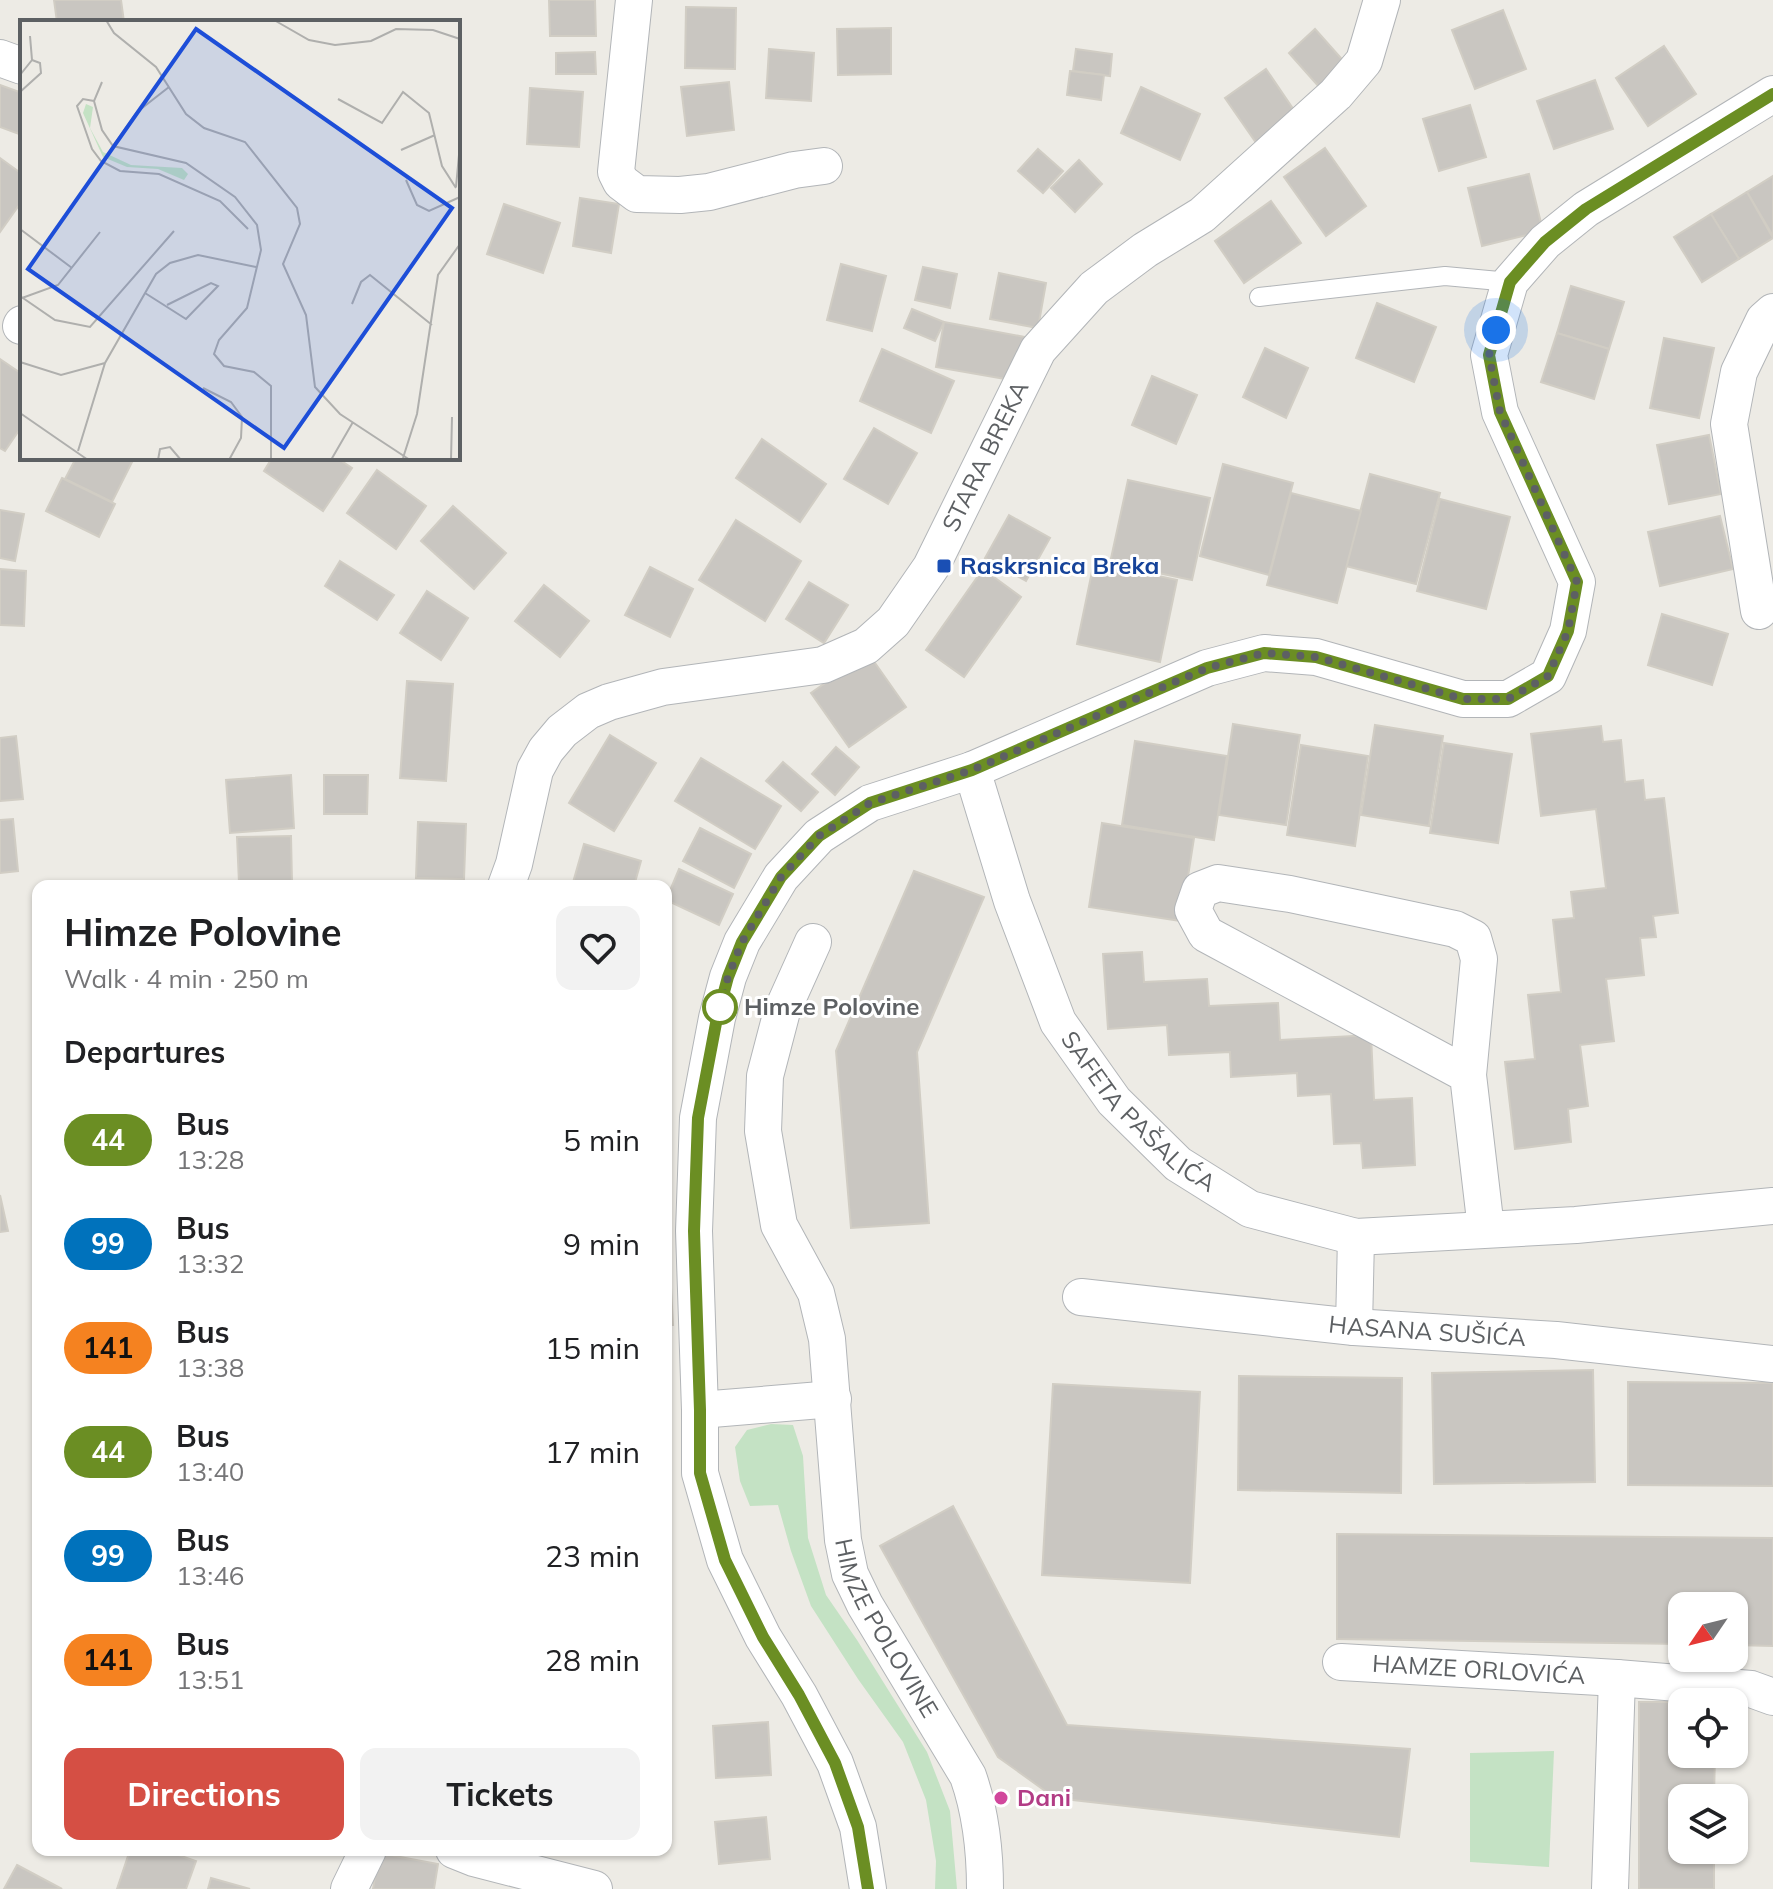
<!DOCTYPE html>
<html lang="en">
<head>
<meta charset="utf-8">
<style>
	body { margin:0; font-family:Mulish,sans-serif; background:#f2f2f2; color:#202124; height:100vh; display:flex; flex-direction:column; font-size:30px; white-space:nowrap }
	* { box-sizing:border-box; margin:0 }
	p { font-size:26px; color:#757577 }
	.icon { flex:none; width:44px; height:44px; fill:none; stroke:currentColor; stroke-width:2; stroke-linecap:round; stroke-linejoin:round }
	.map { position:relative; flex:1; overflow:hidden }
	.panel { position:absolute; left:32px; top:880px; width:640px; height:976px; display:flex; flex-direction:column; background:#fff; border-radius:16px; box-shadow:0 2px 6px #0004 }
	.panel>* { flex:none }
	.badge { padding:0 16px; border-radius:26px; font-size:28px; line-height:52px }
	.needle { width:52px; rotate:235deg }
	.fabs { position:absolute; left:1668px; top:1592px; display:grid; gap:16px }
	.fabs a { display:grid; place-items:center; width:80px; height:80px; border-radius:16px; background:#fff; box-shadow:0 2px 6px #0004; font-size:40px }
	.you { position:absolute; width:40px; height:40px; margin:-20px; border:6px solid #fff; border-radius:50%; background:#1a73e8; box-shadow:0 0 0 12px #1a73e833 }
	.map>.badge { position:absolute; translate:-50% -50%; box-shadow:0 0 0 4px #fff }
	h2 { padding:0 32px; font-size:30px; line-height:72px }
	.round { display:grid; place-items:center; flex:none; width:84px; height:84px; border-radius:16px; background:#f2f2f2 }
	.summary { display:flex; align-items:center; justify-content:space-between; height:136px; padding:0 32px }
	h1 { font-size:38px; font-weight:700; line-height:60px }
	.button { display:flex; gap:16px; margin-top:auto; padding:16px 32px }
	.button a { flex:1; height:92px; border-radius:16px; background:#d54f44; color:#fff; font-size:32px; font-weight:700; line-height:92px; text-align:center }
	.button a+a { background:#f2f2f2; color:#202124 }
	ul { padding:0; list-style:none }
	li { display:flex; align-items:center; gap:24px; height:104px; padding:0 32px }
	li div { flex:1 }
	li b { display:block; font-size:30px }
	li em { font-style:normal }
	li .badge { min-width:88px; font-weight:700; text-align:center }
	.map>svg:first-child { display:block }
</style>
</head>
<body>
<div class="map">
<svg width="1773" height="1889" viewBox="0 0 1773 1889">
	<rect width="100%" height="100%" fill="#edebe5"/>
	<g fill="#c4e2c4">
		<path d="M771,1424L793,1425L803,1456L808,1538L826,1595L857,1640L927,1752L950,1811L957,1889H935L936,1861L926,1800L903,1742L858,1679L811,1606L791,1551L778,1505L750,1506L740,1481L735,1447L747,1430Z"/>
		<path d="M1554,1751L1549,1867L1470,1862V1753Z"/>
	</g>
	<g fill="#c9c6c1" stroke="#d1cdc4" stroke-width="2">
		<path d="M54,0H121L124,22H57Z"/>
		<path d="M549,0H595L596,36H550Z"/>
		<path d="M686,7L736,8L735,69L685,68Z"/>
		<path d="M1503,10L1526,69L1475,89L1452,30Z"/>
		<path d="M891,28V74L838,75L837,29Z"/>
		<path d="M1315,29L1347,65L1321,89L1289,53Z"/>
		<path d="M1664,46L1696,94L1648,126L1616,78Z"/>
		<path d="M769,49L814,53L811,101L766,98Z"/>
		<path d="M1076,49L1112,54L1110,76L1073,71Z"/>
		<path d="M595,52L596,74H556V53Z"/>
		<path d="M1266,69L1298,116L1257,144L1225,98Z"/>
		<path d="M1070,71L1104,75L1101,100L1067,95Z"/>
		<path d="M1595,80L1613,129L1554,149L1537,101Z"/>
		<path d="M729,82L734,130L687,136L681,87Z"/>
		<path d="M0,85L22,93V135L0,127Z"/>
		<path d="M1141,87L1200,114L1180,160L1121,133Z"/>
		<path d="M530,88L583,92L579,147L527,144Z"/>
		<path d="M1470,105L1486,157L1439,171L1423,119Z"/>
		<path d="M1325,148L1366,206L1326,236L1284,177Z"/>
		<path d="M1038,149L1063,171L1043,193L1018,171Z"/>
		<path d="M0,158L22,174V201L0,232Z"/>
		<path d="M1079,160L1102,184L1075,212L1051,188Z"/>
		<path d="M1529,174L1543,231L1482,246L1468,188Z"/>
		<path d="M1773,176V236L1747,192Z"/>
		<path d="M1747,192L1773,238L1739,259L1711,214Z"/>
		<path d="M580,198L619,204L611,253L573,246Z"/>
		<path d="M1271,201L1301,243L1244,283L1215,241Z"/>
		<path d="M504,204L560,223L543,273L487,254Z"/>
		<path d="M1711,214L1739,259L1702,282L1674,237Z"/>
		<path d="M841,264L886,276L872,331L827,320Z"/>
		<path d="M923,267L957,274L950,308L915,300Z"/>
		<path d="M999,273L1046,283L1038,328L990,319Z"/>
		<path d="M1571,286L1624,302L1609,349L1557,333Z"/>
		<path d="M1377,303L1436,327L1414,382L1356,358Z"/>
		<path d="M912,309L944,322L935,341L904,328Z"/>
		<path d="M944,322L1025,337L1017,381L936,367Z"/>
		<path d="M1557,333L1609,349L1594,399L1541,382Z"/>
		<path d="M1664,338L1714,348L1699,418L1650,408Z"/>
		<path d="M1265,348L1308,368L1286,418L1243,397Z"/>
		<path d="M882,349L954,381L931,433L860,401Z"/>
		<path d="M0,359L22,374V426L5,451L0,448Z"/>
		<path d="M1152,376L1197,395L1176,444L1132,425Z"/>
		<path d="M874,428L917,453L888,504L844,479Z"/>
		<path d="M1709,435L1721,494L1669,504L1657,445Z"/>
		<path d="M762,439L826,484L800,522L736,478Z"/>
		<path d="M76,458H134L112,502L65,479Z"/>
		<path d="M272,458H337L352,468L323,511L264,471Z"/>
		<path d="M1223,464L1293,483L1269,575L1200,556Z"/>
		<path d="M377,470L426,506L396,549L347,513Z"/>
		<path d="M1370,474L1440,493L1416,584L1346,566Z"/>
		<path d="M62,478L115,504L99,537L46,511Z"/>
		<path d="M1128,480L1210,498L1192,580L1110,563Z"/>
		<path d="M1291,493L1361,511L1337,603L1267,585Z"/>
		<path d="M1440,499L1510,517L1486,609L1417,591Z"/>
		<path d="M453,506L506,553L474,589L421,541Z"/>
		<path d="M0,510L24,514L15,561L0,558Z"/>
		<path d="M1009,515L1050,538L1026,581L985,558Z"/>
		<path d="M1720,516L1733,569L1660,586L1648,532Z"/>
		<path d="M736,520L801,561L765,621L699,580Z"/>
		<path d="M340,561L394,595L377,620L325,586Z"/>
		<path d="M1094,562L1177,580L1160,662L1077,644Z"/>
		<path d="M650,567L693,589L670,637L625,615Z"/>
		<path d="M0,569L26,571L24,626L0,625Z"/>
		<path d="M983,569L1021,597L964,677L926,650Z"/>
		<path d="M809,582L848,605L824,643L786,619Z"/>
		<path d="M544,585L589,621L560,657L515,621Z"/>
		<path d="M427,591L468,618L441,660L400,633Z"/>
		<path d="M1662,614L1728,634L1712,685L1648,665Z"/>
		<path d="M868,653L906,707L849,747L811,693Z"/>
		<path d="M407,681L453,684L446,781L400,778Z"/>
		<path d="M1233,724L1300,735L1286,825L1219,815Z"/>
		<path d="M1375,725L1443,736L1429,826L1361,815Z"/>
		<path d="M1601,726L1603,742L1621,740L1625,782L1643,780L1645,800L1664,798L1678,913L1653,916L1656,937L1640,938L1644,975L1606,979L1614,1041L1580,1045L1588,1106L1568,1109L1571,1142L1515,1149L1505,1062L1535,1059L1528,995L1561,992L1553,920L1574,918L1571,892L1606,888L1596,809L1541,816L1531,734Z"/>
		<path d="M610,735L656,763L614,831L569,803Z"/>
		<path d="M16,736L23,799L0,801V738Z"/>
		<path d="M1135,741L1227,756L1214,840L1122,825Z"/>
		<path d="M1444,743L1512,754L1498,843L1430,833Z"/>
		<path d="M1301,745L1368,756L1355,846L1287,835Z"/>
		<path d="M836,747L859,767L835,795L812,774Z"/>
		<path d="M701,758L781,806L755,849L675,801Z"/>
		<path d="M783,762L818,792L801,811L766,781Z"/>
		<path d="M291,775L294,828L230,833L226,780Z"/>
		<path d="M324,775H368L367,814H324Z"/>
		<path d="M13,819L18,871L0,873V820Z"/>
		<path d="M418,822L466,824L464,879L416,878Z"/>
		<path d="M1102,823L1194,838L1181,921L1089,907Z"/>
		<path d="M700,828L751,854L734,888L683,861Z"/>
		<path d="M291,836L292,882L239,883L237,837Z"/>
		<path d="M584,844L641,861L634,886H572Z"/>
		<path d="M679,869L733,894L719,925L666,900Z"/>
		<path d="M914,871L984,897L917,1052L929,1223L851,1228L836,1051Z"/>
		<path d="M1142,952L1144,982L1207,979L1209,1006L1278,1003L1280,1040L1371,1035L1374,1100L1412,1098L1415,1165L1363,1168L1361,1143L1334,1144L1331,1094L1298,1096L1297,1073L1231,1077L1230,1052L1169,1055L1167,1025L1108,1029L1103,954Z"/>
		<path d="M0,1195L8,1231L0,1232Z"/>
		<path d="M666,1195L673,1325H666Z"/>
		<path d="M1593,1370L1595,1482L1434,1484L1432,1373Z"/>
		<path d="M1239,1376L1402,1378L1401,1493L1238,1490Z"/>
		<path d="M1628,1382L1773,1383V1486L1628,1485Z"/>
		<path d="M1053,1384L1200,1392L1190,1583L1042,1575Z"/>
		<path d="M953,1506L1067,1725L1410,1749L1399,1837L1055,1798L998,1757L880,1546Z"/>
		<path d="M1337,1534L1773,1538V1646L1734,1645V1606H1682V1644L1337,1639Z"/>
		<path d="M1639,1702H1715H1682V1754H1715L1714,1798H1682V1850H1714V1889H1639Z"/>
		<path d="M768,1722L771,1775L716,1778L713,1726Z"/>
		<path d="M766,1817L770,1859L719,1864L715,1822Z"/>
		<path d="M130,1850H164L196,1861L186,1889H117Z"/>
		<path d="M379,1853L438,1864L434,1889H373Z"/>
		<path d="M17,1865L62,1889H4Z"/>
		<path d="M211,1878L250,1889H208Z"/>
	</g>
	<g fill="none" stroke-linecap="round" stroke-linejoin="round">
		<defs>
			<path id="service" d="M1259,297L1445,276L1510,282"/>
			<g id="minor">
				<path d="M634,0L616,172L621,182L637,194L680,195L709,192L794,170L824,166"/>
				<path d="M0,58L22,66"/>
				<path d="M21,326L22,324"/>
				<path d="M1759,611L1729,424L1739,372L1764,320L1773,312"/>
				<path id="s1" d="M972,770L1012,901L1058,1022L1114,1101L1178,1164L1250,1209L1356,1237L1576,1225L1773,1206"/>
				<path id="s2" d="M506,886L514,864L535,770L546,750L562,731L588,711L609,702L663,687L823,665L866,646L893,622L931,567L1038,350L1094,288L1145,250L1202,215L1336,94L1364,61L1382,0"/>
				<path id="s3" d="M813,942L782,1011L765,1076L763,1131L779,1225L816,1293L827,1339L843,1540L850,1574L865,1605L968,1776C981,1813 985,1850 985,1889"/>
				<path d="M1468,1075L1206,934L1193,910L1200,890L1218,883L1290,894L1455,929L1473,938L1479,959L1468,1075L1486,1229"/>
				<path id="s4" d="M1081,1297L1354,1327L1556,1340L1773,1364"/>
				<path d="M1354,1327L1356,1237"/>
				<path d="M700,1410L833,1399"/>
				<path id="s5" d="M1341,1662L1617,1678L1751,1689L1773,1697"/>
				<path d="M454,1850L474,1858L594,1889"/>
				<path d="M349,1889L368,1850"/>
				<path d="M868,1889L858,1827L835,1763L799,1695L763,1637L725,1560L700,1473V1410L694,1231L698,1118L717,1018L728,977L742,942L781,877L819,836L870,803L972,770L1207,668L1264,653L1316,657L1463,699H1508L1548,676L1568,631L1577,582L1500,412L1489,355L1510,282L1545,242L1586,209L1773,94"/>
				<path d="M1610,1889L1617,1678"/>
			</g>
		</defs>
		<use href="#service" stroke="#b2b5b8" stroke-width="20"/>
		<use href="#minor" stroke="#b2b5b8" stroke-width="38"/>
		<use href="#service" stroke="#fff" stroke-width="18"/>
		<use href="#minor" stroke="#fff" stroke-width="36"/>
	</g>
	<g fill="none" stroke-linecap="round" stroke-linejoin="round">
		<defs>
			<path id="line" d="M868,1889L858,1827L835,1763L799,1695L763,1637L725,1560L700,1473V1410L694,1231L698,1118L717,1018L728,977L742,942L781,877L819,836L870,803L972,770L1207,668L1264,653L1316,657L1463,699H1508L1548,676L1568,631L1577,582L1500,412L1489,355L1510,282L1545,242L1586,209L1773,94"/>
		</defs>
		<use href="#line" stroke="#fff" stroke-width="18"/>
		<use href="#line" stroke="#6b8e23" stroke-width="12"/>
		<path stroke="#5d6063" stroke-width="8" stroke-dasharray="0 14.4" d="M720,1007L728,977L742,942L781,877L819,836L870,803L972,770L1207,668L1264,653L1316,657L1463,699H1508L1548,676L1568,631L1577,582L1500,412L1489,355L1496,330"/>
	</g>
	<rect fill="#1a4fb4" stroke="#fff" stroke-width="3" x="936" y="558" width="16" height="16" rx="4"/>
	<circle fill="#fff" stroke="#6b8e23" stroke-width="4" cx="720" cy="1007" r="16"/>
	<circle fill="#d1479c" stroke="#fff" stroke-width="3" cx="1001" cy="1798" r="8"/>
	<g text-anchor="middle" stroke-width="6" stroke-linejoin="round" paint-order="stroke">
		<g font-size="24" fill="#5d6063" stroke="#fff">
			<text dy="8" stroke="none"><textPath href="#s2" startOffset="714">STARA BREKA</textPath></text>
			<text dy="8" stroke="none"><textPath href="#s1" startOffset="388">SAFETA PAŠALIĆA</textPath></text>
			<text dy="8" stroke="none"><textPath href="#s4" startOffset="348">HASANA SUŠIĆA</textPath></text>
			<text dy="8" stroke="none"><textPath href="#s3" startOffset="718">HIMZE POLOVINE</textPath></text>
			<text dy="8" stroke="none"><textPath href="#s5" startOffset="138">HAMZE ORLOVIĆA</textPath></text>
		</g>
		<g font-size="24" font-weight="bold" fill="#164399" stroke="#fff" text-anchor="start">
			<text x="960" y="574">Raskrsnica Breka</text>
		</g>
		<g font-size="24" font-weight="bold" fill="#5d6063" stroke="#fff" text-anchor="start">
			<text x="744" y="1015">Himze Polovine</text>
		</g>
		<g font-size="24" font-weight="bold" fill="#b23c85" stroke="#fff" text-anchor="start">
			<text x="1017" y="1806">Dani</text>
		</g>
	</g>
	<g transform="translate(20 20)">
		<rect width="440" height="440" fill="#edebe5"/>
		<path d="M66,84L73,87L70,108L83,132L111,145L162,148L168,154L164,160L138,149L107,147L83,137L63,93Z" fill="#c4e2c4"/>
		<path fill="none" stroke="#afafad" stroke-width="2" d="M86,0L94,13L136,47L166,94L184,108L225,122L277,188L280,204L263,244L286,295L295,367L320,394L390,440M254,0L289,20L315,25L351,21L376,9L413,10L440,19M0,55L12,40L10,16M82,62L74,81L82,110L93,126L166,143L215,177L237,205L241,230L227,288L199,320L194,334L204,346L234,352L251,366V440M0,72L21,53L20,43L12,40M318,79L362,103L383,72L409,93L422,146L436,168M74,81L63,79L57,86L72,129L81,141L100,151L139,154L200,181L228,209M93,126L117,92L149,67M381,130L415,115M386,160L397,185L409,191L440,177M436,167L440,124M0,209L52,248M125,273L166,299L198,266L191,263L147,285M0,276L35,300L70,307L154,211M2,278L38,265L80,212M332,284L341,262L350,255L412,305M0,342L41,355L85,343M183,368L211,382L222,397L221,418L209,440M0,393L68,440M58,431L85,343L136,254L150,243L178,235L236,247M383,438L397,394L418,255L440,224M138,440L140,429L150,427L161,440M311,440L333,402M431,440L432,397"/>
		<path fill="#1d4ed8" fill-opacity="0.15" stroke="#1d4ed8" stroke-width="4" d="M176,9L432,188L264,428L8,249Z"/>
		<rect width="440" height="440" fill="none" stroke="#5d6063" stroke-width="4"/>
	</g>
</svg>
<div class="fabs">
<a><svg class="needle" viewBox="-14 -14 28 28"><path d="M0-13l5 13h-10z" fill="#e53935"/><path d="M0 13l5-13h-10z" fill="#757577"/></svg></a>
<a><svg class="icon" aria-label="locate" viewBox="0 0 24 24"><circle cx="12" cy="12" r="6"/><path d="M12 2v4M12 18v4M2 12h4M18 12h4"/></svg></a>
<a><svg class="icon" aria-label="layers" viewBox="0 0 24 24"><path d="M12 4l9 5-9 5-9-5zM3 14l9 5 9-5"/></svg></a>
</div>
<div class="you" style="left:1496px;top:330px"></div>
<section class="panel">
<div class="summary"><div><h1>Himze Polovine</h1><p>Walk · 4 min · 250 m</p></div><a class="round"><svg class="icon" aria-label="heart" viewBox="0 0 24 24"><path d="M12 20l-8-8c-3-5 5-10 8-4 3-6 11-1 8 4z"/></svg></a></div>
<h2>Departures</h2>
<ul>
<li><span class="badge" style="background:#6b8e23;color:#fff">44</span><div><b>Bus</b><p>13:28</p></div><em>5 min</em></li>
<li><span class="badge" style="background:#0072bc;color:#fff">99</span><div><b>Bus</b><p>13:32</p></div><em>9 min</em></li>
<li><span class="badge" style="background:#f58220;color:#111">141</span><div><b>Bus</b><p>13:38</p></div><em>15 min</em></li>
<li><span class="badge" style="background:#6b8e23;color:#fff">44</span><div><b>Bus</b><p>13:40</p></div><em>17 min</em></li>
<li><span class="badge" style="background:#0072bc;color:#fff">99</span><div><b>Bus</b><p>13:46</p></div><em>23 min</em></li>
<li><span class="badge" style="background:#f58220;color:#111">141</span><div><b>Bus</b><p>13:51</p></div><em>28 min</em></li>
</ul>
<div class="button"><a>Directions</a><a>Tickets</a></div>
</section>
</div>
</body>
</html>
